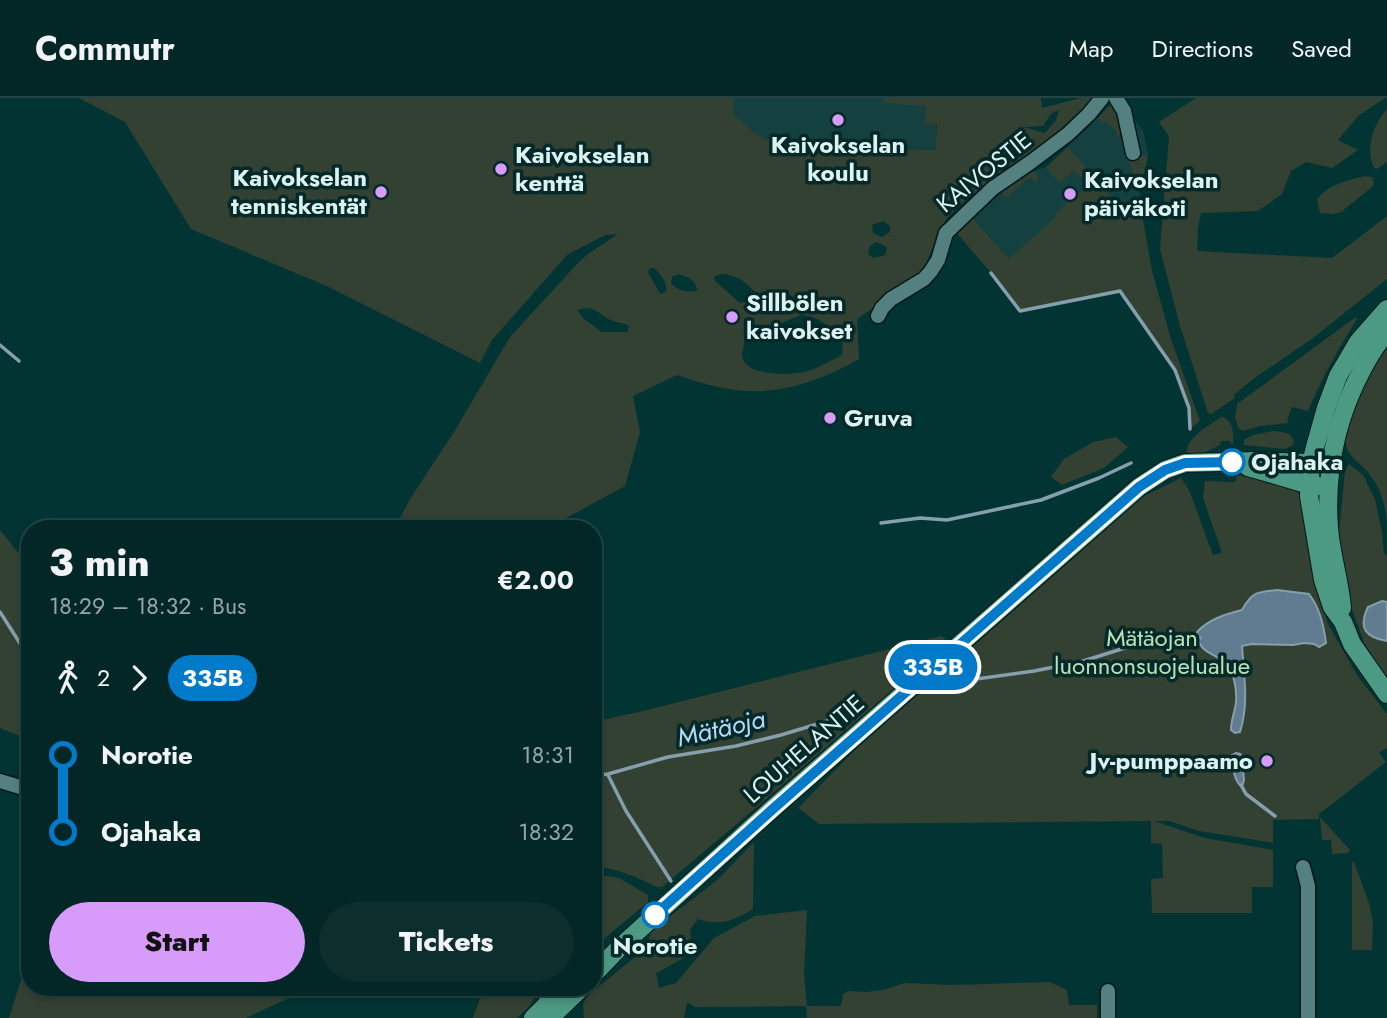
<!DOCTYPE html>
<html lang="en">
<head>
<meta charset="utf-8">
<style>
	body { margin:0; font-family:Jost,sans-serif; background:#0c2f2e; color:#f1f3f6; height:100vh; display:flex; flex-direction:column; font-size:26px; white-space:nowrap }
	* { box-sizing:border-box; margin:0 }
	p { font-size:23px; color:#96a5a7 }
	.icon { flex:none; width:38px; height:38px; fill:none; stroke:currentColor; stroke-width:2; stroke-linecap:round; stroke-linejoin:round }
	.map { position:relative; flex:1; overflow:hidden }
	.drawer { position:absolute; left:21px; top:422px; width:581px; height:476px; display:flex; flex-direction:column; background:#022726; border-radius:28px; box-shadow:0 4px 10px #0003,0 0 0 2px #234443 }
	.drawer>* { flex:none }
	.badge { padding:0 14px; border-radius:23px; font-size:24px; line-height:46px }
	.map>.badge { position:absolute; translate:-50% -50%; box-shadow:0 0 0 4px #fff }
	.legs { display:flex; align-items:center; gap:10px; height:77px; padding:0 28px; font-size:23px }
	.legs p { margin-inline-start:auto }
	.overview { display:flex; align-items:center; justify-content:space-between; height:119px; padding:0 28px }
	h1 { font-size:38px; font-weight:800; line-height:52px }
	.primary-button { display:flex; gap:14px; margin-top:auto; padding:14px 28px }
	.primary-button a { flex:1; height:80px; border-radius:42px; background:#d79bf9; color:#111; font-size:28px; font-weight:800; line-height:80px; text-align:center }
	.primary-button a+a { background:#0c2f2e; color:#f1f3f6 }
	ul { padding:0 28px; list-style:none }
	li { display:flex; align-items:center; gap:24px; height:77px; font-size:26px }
	li i { display:grid; place-items:center; width:10px; height:100%; margin:0 9px; background:currentColor }
	li i::after { content:''; width:18px; height:18px; margin:-9px; border:5px solid; border-radius:50%; background:#022726 }
	li p { margin-inline-start:auto }
	li:first-child i { background:linear-gradient(#0000 50%,currentColor 0) }
	li:last-child i { background:linear-gradient(currentColor 50%,#0000 0) }
	header { display:flex; align-items:center; gap:42px; box-sizing:border-box; height:98px; padding:0 35px; background:#022726; border-bottom:2px solid #234443 }
	header strong { font-size:33px }
	nav { display:flex; gap:38px; margin-inline-start:auto; font-size:24px }
	.map>svg:first-child { display:block }
</style>
</head>
<body>
<header>
<strong>Commutr</strong>
<nav><a>Map</a><a>Directions</a><a>Saved</a></nav>
</header>
<div class="map">
<svg width="1387" height="920" viewBox="0 0 1387 920">
	<rect width="100%" height="100%" fill="#023433"/>
	<g fill="#14403f">
		<path d="M733,0H938L935,52L873,50L794,43L761,41L733,16Z"/>
		<path d="M1113,4L1131,17L1143,33L1148,55L1140,97L1142,120L1005,191L955,133L969,125L1002,94L1034,73L1046,69L1098,20Z"/>
	</g>
	<g fill="#334133" fill-rule="evenodd">
		<path d="M79,0H733V16L762,41L794,43L873,50L935,52L937,27L925,26L926,8L884,5V0H1041L1042,10L1081,0H1093L1077,17L1042,49L998,76L979,93L961,106L946,121L921,176L857,221L859,261C814,286 771,301 718,289C704,286 690,281 677,277L633,298L640,334L625,388L548,430H395L410,401L454,334L510,239L577,166L588,156L618,136L605,137L567,157L492,242L480,265L329,189L191,131L125,24ZM1059,12L1056,22L1045,35L1023,29L1043,28L1051,16ZM883,123L890,128V134L882,139L873,135L872,127ZM876,144L882,146L887,150L885,157L874,160L868,156L870,148ZM650,170H654C660,176 668,184 666,194L660,196L648,174ZM679,176C688,179 697,183 697,193C688,195 676,192 671,185L672,179ZM720,176C737,177 743,182 755,194V201L751,203L740,205L715,183L714,179ZM781,195C787,194 793,197 795,203L794,207L789,209L779,206L777,199ZM588,210C600,212 601,218 611,222C617,225 623,224 629,228L627,234H602L583,220L577,212ZM801,217C818,217 833,231 843,244L842,256L839,259C828,263 819,270 808,273C793,277 746,280 742,258C742,254 744,246 745,242L761,239L772,229Z"/>
		<path d="M1196,0H1385L1358,18L1338,42L1358,52L1332,70L1306,64L1291,73L1282,96L1258,113L1201,115L1198,131L1197,153L1332,160L1387,118V181L1313,240L1253,281L1234,297L1235,300L1211,316L1208,315L1180,228L1160,151L1169,38L1159,24Z"/>
		<path d="M1113,4L1116,6L1122,34L1119,38L1115,37L1117,34L1105,23L1102,25L1098,20Z"/>
		<path d="M1387,11V64L1377,71L1374,70C1365,51 1373,26 1387,11Z"/>
		<path d="M1068,49L1115,103L1118,101L1126,108L1130,106L1141,111L1152,172L1170,238L1200,323L1190,331L1189,310L1175,272L1120,193L1020,213L1005,191L955,133L980,108L986,109L973,121L1009,161L1056,119L1054,117L1088,87L1074,72L1059,85L1046,69Z"/>
		<path d="M1148,57L1143,80H1133L1132,70L1127,61Z"/>
		<path d="M1034,73L1038,79V83L1036,84L1029,80L1006,100L1002,94Z"/>
		<path d="M1364,78L1372,79L1374,85L1372,89L1341,114L1333,116L1320,115L1317,102C1326,87 1347,83 1364,78Z"/>
		<path d="M1356,219L1357,221C1338,251 1322,280 1308,313L1292,309L1287,322L1289,325L1260,328L1243,333L1239,331L1235,320L1237,306Z"/>
		<path d="M1387,248V423C1385,407 1380,389 1370,377C1364,368 1353,362 1348,353C1336,332 1374,265 1387,248Z"/>
		<path d="M1221,319C1233,320 1234,336 1233,346H1231L1230,343H1221L1220,347L1200,357L1187,358C1183,341 1209,328 1221,319Z"/>
		<path d="M1273,333C1282,334 1296,334 1293,347L1285,351L1244,347V342L1253,337Z"/>
		<path d="M1116,339L1128,349L1104,370L1062,387L1051,379L1064,361L1093,344Z"/>
		<path d="M1349,366L1363,377L1375,401L1382,434L1384,455L1387,459V579L1364,545L1345,491L1340,465L1339,435L1345,373Z"/>
		<path d="M1237,377C1255,381 1287,384 1301,397L1316,489L1328,526L1357,577L1387,616V650L1379,655L1386,664L1319,716V721L1273,722V745L1199,733L1169,723H1154L1205,740L1273,752V789H1252V815H1152L1151,781L1163,780L1162,746L1151,745V723L819,726L798,710L856,651L1144,398L1181,380L1189,392L1213,457L1222,455L1203,400L1205,383L1235,384Z"/>
		<path d="M0,432L30,469V642L0,630Z"/>
		<path d="M941,538L948,544L764,703L662,789H657C636,779 617,770 593,768V624L643,613Z"/>
		<path d="M1320,719L1350,752L1347,755L1332,756L1331,742H1322Z"/>
		<path d="M754,744L753,811C735,823 719,828 698,821L690,832L692,849L684,860L656,875L659,890L676,885L714,840L755,818L807,812L804,878L807,908H841L843,896L848,893L866,894L883,892L905,885L954,887L1050,884L1067,892L1069,907H1097V920H807L806,908L695,909L687,904L684,920H584L583,906L588,897L644,852L652,832L716,783Z"/>
		<path d="M1352,764H1354L1369,805L1373,824L1372,852H1352Z"/>
		<path d="M593,776L619,780L648,797V804L593,850Z"/>
		<path d="M30,853V889H313L246,920H9Z"/>
		<path d="M484,889H534C537,904 527,910 517,920H473Z"/>
	</g>
	<g fill="#617c90" stroke="#869fad" stroke-width="2">
		<path d="M1277,492L1309,496C1320,510 1324,528 1326,545L1319,549L1314,546L1304,545L1293,547L1252,546L1242,548C1244,577 1249,606 1240,634L1235,635L1231,632C1231,621 1235,614 1236,604C1237,591 1234,571 1223,563C1207,552 1204,556 1195,537C1204,523 1225,516 1242,512C1252,494 1257,494 1277,492Z"/>
		<path d="M1382,503L1387,504V543C1365,539 1358,530 1368,509Z"/>
		<path d="M1236,655L1240,656L1242,658L1244,682L1242,689C1233,682 1233,668 1232,657Z"/>
	</g>
	<g fill="none" stroke-linecap="round" stroke-linejoin="round">
		<g stroke="#869fad" stroke-width="3.5">
			<path d="M991,175L1020,213L1120,193L1175,272L1189,310L1190,331"/>
			<path d="M0,247L19,263"/>
			<path d="M881,425L920,420L947,422L1041,402L1099,380L1131,365"/>
			<path d="M0,514L30,561"/>
			<path d="M935,591L969,582L1034,573L1080,564L1128,549L1200,540"/>
			<path d="M608,677L626,713L671,783"/>
			<path d="M593,678L608,676L668,659L736,648L781,637L857,614"/>
			<path d="M1241,687L1246,696L1275,718"/>
		</g>
		<defs>
			<g id="minor">
				<path d="M1116,0L1124,13L1133,55"/>
				<path d="M878,218L882,210L891,201L924,181L931,173L938,162L946,135L993,90L1031,64L1068,36L1089,16L1102,0"/>
				<path d="M0,683L30,692"/>
				<path d="M1303,769L1308,788V920"/>
				<path d="M543,889L551,914"/>
				<path d="M1108,920V893"/>
			</g>
			<g id="major">
				<path d="M1387,211L1358,244L1338,278L1326,310L1315,349L1311,365L1309,398L1323,482L1332,509L1343,524L1352,546L1387,596"/>
				<path d="M1248,369L1310,387L1318,388"/>
				<path d="M1342,510C1340,483 1331,457 1329,430C1325,374 1336,320 1363,270C1370,257 1377,245 1387,234"/>
				<path d="M593,877L617,852L773,710L1139,389L1165,372L1185,365L1256,363L1331,366"/>
				<path d="M533,920L557,896L566,889"/>
				<path d="M550,920L582,889"/>
			</g>
		</defs>
		<use href="#minor" stroke="#031918" stroke-width="17"/>
		<use href="#major" stroke="#031918" stroke-width="20"/>
		<use href="#minor" stroke="#54817f" stroke-width="14"/>
		<use href="#major" stroke="#4c9984" stroke-width="18"/>
	</g>
	<g fill="none" stroke-linecap="round" stroke-linejoin="round">
		<defs>
			<path id="line-1" d="M655,817L774,710L1139,389L1165,372L1185,365L1232,364"/>
		</defs>
		<use href="#line-1" stroke="#fff" stroke-width="16"/>
		<use href="#line-1" stroke="#007ac9" stroke-width="10"/>
	</g>
	<g fill="#d79bf9" stroke="#052928" stroke-width="2.5">
		<circle cx="838" cy="22" r="7"/>
		<circle cx="501" cy="71" r="7"/>
		<circle cx="381" cy="94" r="7"/>
		<circle cx="1070" cy="96" r="7"/>
		<circle cx="732" cy="219" r="7"/>
		<circle cx="830" cy="320" r="7"/>
		<circle cx="1267" cy="663" r="7"/>
	</g>
	<g fill="#fff" stroke="#007ac9" stroke-width="3.5">
		<circle cx="1232" cy="364" r="12"/>
		<circle cx="655" cy="817" r="12"/>
	</g>
	<g text-anchor="middle" stroke-width="7" stroke-linejoin="round" paint-order="stroke">
		<g font-size="24" font-weight="bold" fill="#dbf2f1" stroke="#052928" text-anchor="start">
			<text x="838" y="55" text-anchor="middle">Kaivokselan<tspan x="838" dy="28">koulu</tspan></text>
			<text x="515" y="65">Kaivokselan<tspan x="515" dy="28">kenttä</tspan></text>
			<text x="367" y="88" text-anchor="end">Kaivokselan<tspan x="367" dy="28">tenniskentät</tspan></text>
			<text x="1084" y="90">Kaivokselan<tspan x="1084" dy="28">päiväkoti</tspan></text>
			<text x="746" y="213">Sillbölen<tspan x="746" dy="28">kaivokset</tspan></text>
			<text x="844" y="328">Gruva</text>
			<text x="1253" y="671" text-anchor="end">Jv-pumppaamo</text>
		</g>
		<g font-size="24" fill="#dbf2f1" stroke="#052928">
			<text transform="translate(984 74) rotate(-39)" y="8">KAIVOSTIE</text>
			<text transform="translate(804 651) rotate(-41)" y="8">LOUHELANTIE</text>
		</g>
		<g font-size="24" font-weight="bold" fill="#dbf2f1" stroke="#052928" text-anchor="start">
			<text x="1251" y="372">Ojahaka</text>
			<text x="655" y="856" text-anchor="middle">Norotie</text>
		</g>
		<g font-size="24" fill="#b8e2b7" stroke="#052928">
			<text x="1152" y="548">Mätäojan<tspan x="1152" dy="28">luonnonsuojelualue</tspan></text>
		</g>
		<g font-size="26" font-style="italic" fill="#b1daf7" stroke="#052928">
			<text transform="translate(721 630) rotate(-13)" y="9">Mätäoja</text>
		</g>
	</g>
</svg>
<b class="badge" style="left:933px;top:569px;background:#007ac9;color:#fff">335B</b>
<section class="drawer">
<div class="overview"><div><h1>3 min</h1><p>18:29 – 18:32 · Bus</p></div><b>€2.00</b></div>
<div class="legs"><svg class="icon" aria-label="walk" viewBox="0 0 24 24"><circle cx="13" cy="4" r="2"/><path d="M13 8l-2 6 4 7M11 14l-3 7M7 12l3-4h3l4 4"/></svg>2<svg class="icon" aria-label="forward" viewBox="0 0 24 24"><path d="M9 5l7 7-7 7"/></svg><b class="badge" style="background:#007ac9;color:#fff">335B</b></div>
<ul>
<li><i style="color:#007ac9"></i><b>Norotie</b><p>18:31</p></li>
<li><i style="color:#007ac9"></i><b>Ojahaka</b><p>18:32</p></li>
</ul>
<div class="primary-button"><a>Start</a><a>Tickets</a></div>
</section>
</div>
</body>
</html>
